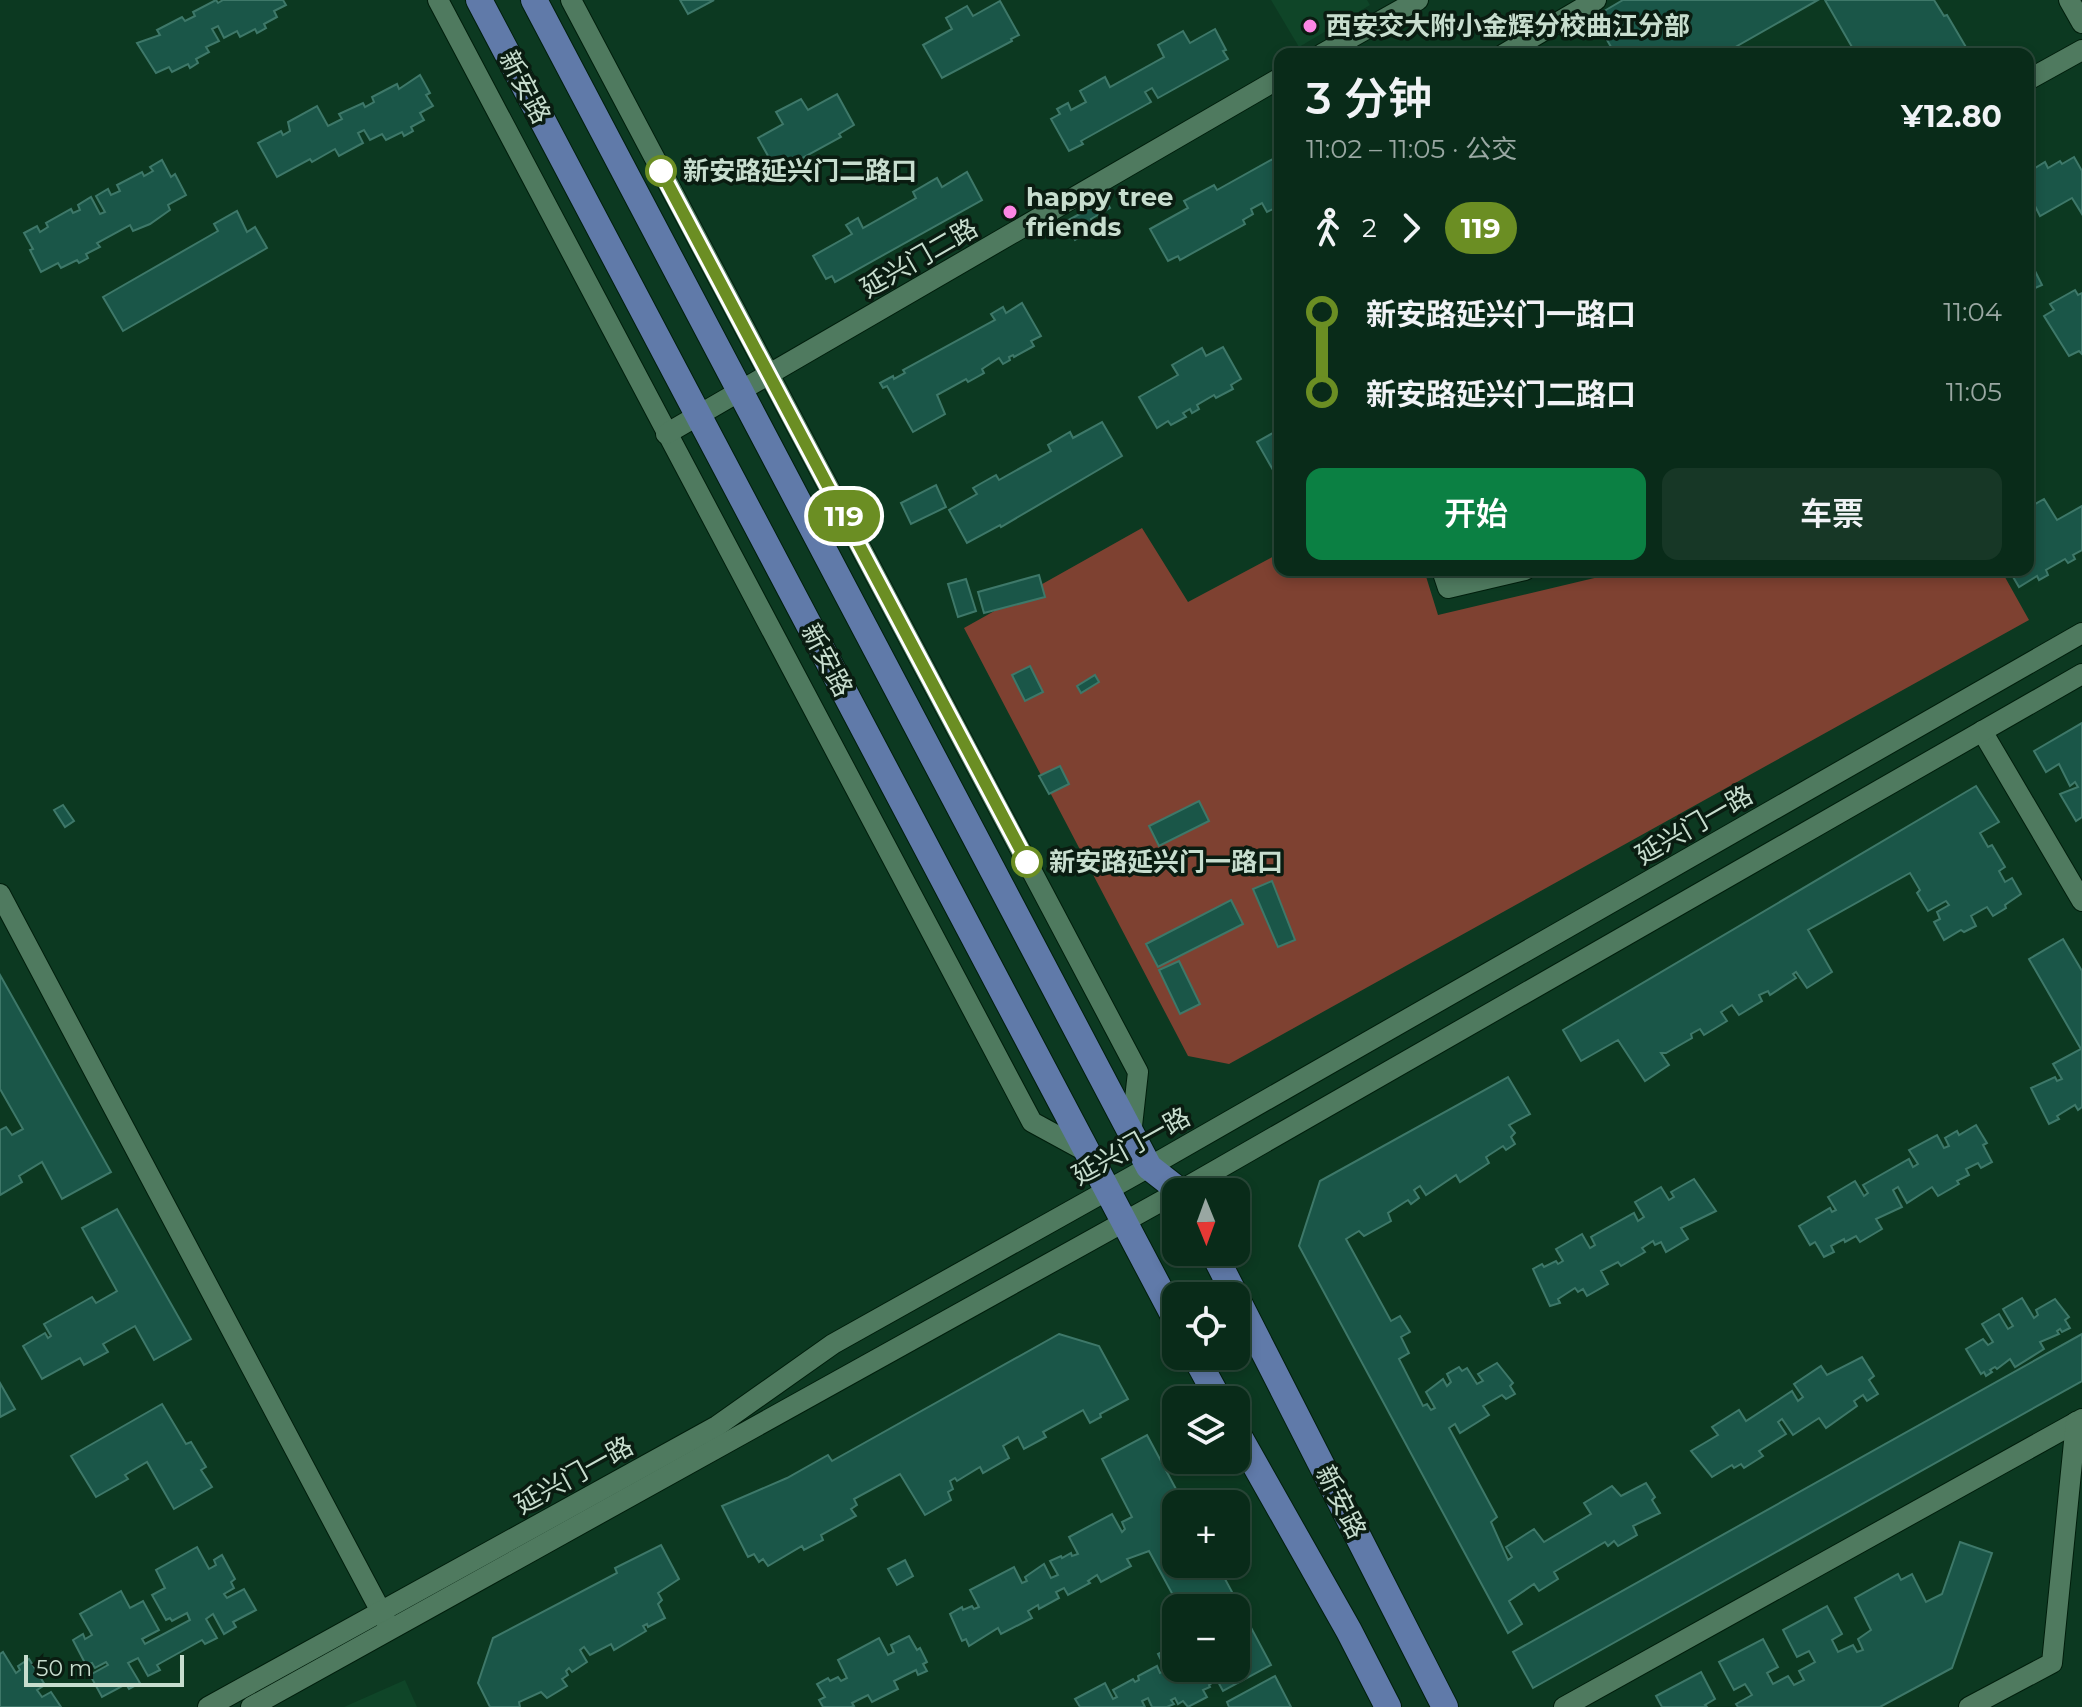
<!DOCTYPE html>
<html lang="zh">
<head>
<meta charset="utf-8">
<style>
	body { margin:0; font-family:Montserrat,"Noto Sans SC",sans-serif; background:#173726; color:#f1f3f6; height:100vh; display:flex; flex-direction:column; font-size:30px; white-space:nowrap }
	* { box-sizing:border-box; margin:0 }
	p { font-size:26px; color:#99a7a2 }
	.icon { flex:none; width:44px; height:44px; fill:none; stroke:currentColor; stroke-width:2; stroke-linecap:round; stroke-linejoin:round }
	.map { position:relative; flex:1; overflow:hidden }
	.side { position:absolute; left:1274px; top:48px; width:760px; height:528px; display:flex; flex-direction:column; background:#092b19; border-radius:16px; box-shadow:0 4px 12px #0003,0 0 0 2px #294738 }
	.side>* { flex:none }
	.badge { padding:0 16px; border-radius:26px; font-size:28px; line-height:52px }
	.needle { width:52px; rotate:179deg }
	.controls { position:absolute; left:1162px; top:1178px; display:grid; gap:16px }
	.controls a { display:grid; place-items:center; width:88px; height:88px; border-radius:16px; background:#092b19; box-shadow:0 4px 12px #0003,0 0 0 2px #294738; font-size:40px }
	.scale { position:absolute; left:24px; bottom:20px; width:160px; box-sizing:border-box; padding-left:8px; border:4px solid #c7ddce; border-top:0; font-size:22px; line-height:28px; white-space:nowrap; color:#c7ddce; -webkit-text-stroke:6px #0a1c11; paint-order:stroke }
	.map>.badge { position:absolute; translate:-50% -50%; box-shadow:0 0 0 4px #fff }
	.legs { display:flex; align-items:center; gap:12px; height:88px; padding:0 32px; font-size:26px }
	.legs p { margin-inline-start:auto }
	.head { display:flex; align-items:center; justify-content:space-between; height:136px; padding:0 32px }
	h1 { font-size:44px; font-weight:600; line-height:60px }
	.primary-button { display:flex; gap:16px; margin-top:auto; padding:16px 32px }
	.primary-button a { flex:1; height:92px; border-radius:16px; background:#0b8043; color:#fff; font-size:32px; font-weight:600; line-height:92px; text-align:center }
	.primary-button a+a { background:#173726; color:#f1f3f6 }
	ul { padding:0 32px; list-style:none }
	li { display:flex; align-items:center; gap:28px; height:80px; font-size:30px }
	li i { display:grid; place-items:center; width:12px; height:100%; margin:0 10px; background:currentColor }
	li i::after { content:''; width:20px; height:20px; margin:-10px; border:6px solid; border-radius:50%; background:#092b19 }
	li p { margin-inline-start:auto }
	li:first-child i { background:linear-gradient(#0000 50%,currentColor 0) }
	li:last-child i { background:linear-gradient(currentColor 50%,#0000 0) }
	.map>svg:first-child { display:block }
</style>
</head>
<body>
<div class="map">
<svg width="2082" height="1707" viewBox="0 0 2082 1707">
	<rect width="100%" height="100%" fill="#0c3921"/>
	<g fill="#0f4528">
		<path d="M1271,0H1367L1370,5L1299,47Z"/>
		<path d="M405,1680L417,1707H344Z"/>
	</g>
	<path fill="#7e4131" d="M1142,528L1188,602L1280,553V570H1424L1438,615L1628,570H2001L2029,620L1229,1064L1188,1056L964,628Z"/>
	<g fill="#1a5648" stroke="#3e7869" stroke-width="2">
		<path d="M216,0L218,3L223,0H283L286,5L274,11L277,17L264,24L266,28L257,33L255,29L240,37L237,31L224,38L218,26L212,29L219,41L206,47L209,52L196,59L198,63L190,68L188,64L172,72L169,67L156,73L137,43L160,35L157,30L182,17L185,21L195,16L193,12Z"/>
		<path d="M680,0H714L688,14Z"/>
		<path d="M1623,0H1818L1723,54H1615L1594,17Z"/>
		<path d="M1825,0H1934L1944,16L1947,15L1970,54H1856Z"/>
		<path d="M1000,1L1019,35L1011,39L1012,41L942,78L923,45L952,29L946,18L967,6L973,16Z"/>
		<path d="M1215,29L1226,50L1223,51L1228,59L1158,98L1152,88L1145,92L1151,102L1081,141L1083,144L1069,151L1051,119L1060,114L1057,109L1068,103L1071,110L1086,102L1080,91L1105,77L1110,87L1164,57L1158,45L1183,31L1190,43Z"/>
		<path d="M420,75L430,93L426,95L433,106L420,113L424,120L411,127L413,131L404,136L402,132L386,140L382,134L370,140L364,130L358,133L363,143L339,156L335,149L312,162L310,159L277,177L258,143L281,131L283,135L290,131L288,122L317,106L328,126L342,119L339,114L363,103L365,107L374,102L372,97L397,84L399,89Z"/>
		<path d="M837,94L854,125L839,134L841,137L777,172L758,138L783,124L776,112L801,99L808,110Z"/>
		<path d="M1280,155V216L1275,208L1267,212L1262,203L1251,209L1253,214L1243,220L1245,224L1180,260L1178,256L1168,261L1150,229L1188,208L1184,201L1214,185L1217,190Z"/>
		<path d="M2074,157L2082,171V214L2072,198L2040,216L2033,202L2028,205V179L2033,176L2030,171L2045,162L2048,168L2060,161L2062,164Z"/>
		<path d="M162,160L171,177L175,174L186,195L168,205L170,210L150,224L133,231L130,225L97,243L100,247L86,254L88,258L79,263L77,260L61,268L58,263L41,272L30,250L33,249L24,233L37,226L40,232L48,227L46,223L71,209L73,213L80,210L78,205L91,197L100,214L105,212L96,196L108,189L111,195L120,191L117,185L142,172L144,176L153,171L150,167Z"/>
		<path d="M967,172L982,200L835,282L832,276L826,279L813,256L852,234L846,225L858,218L863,228L916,198L913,192L937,178L942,187Z"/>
		<path d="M1105,200L1110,208L1091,219L1096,228L1075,240L1065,222Z"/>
		<path d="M237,211L247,232L255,227L267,248L123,331L103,297L218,231L214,224Z"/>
		<path d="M2033,267L2042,285L2033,289L2028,278V269Z"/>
		<path d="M2075,290L2078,295L2082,293V354L2079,351L2069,356L2044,316L2054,310L2050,304Z"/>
		<path d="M1022,303L1041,336L1031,341L1034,346L1014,357L1013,355L1009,357L1010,360L1003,364L999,358L982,369L984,373L968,382L966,379L937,395L945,414L913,432L887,386L883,388L880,383L893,376L894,379L905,373L903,370L995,320L991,314L1003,307L1006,313Z"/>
		<path d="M1223,347L1241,379L1231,385L1233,389L1216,398L1214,395L1197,405L1199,409L1192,413L1190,409L1183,413L1186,417L1171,425L1168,421L1157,428L1139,397L1178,375L1172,365L1202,348L1206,356Z"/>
		<path d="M1102,422L1122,456L1001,527L1000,525L967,543L949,510L977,494L973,488L996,475L999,480L1051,451L1048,445L1070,432L1073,438Z"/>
		<path d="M1280,429V475L1277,477L1257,442Z"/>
		<path d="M936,485L946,507L911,524L901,503Z"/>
		<path d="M2044,499L2057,520L2082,506V550L2073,555L2075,559L2068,563L2065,559L2046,570L2048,575L2039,580L2037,576L2019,587L2009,570H2028V508Z"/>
		<path d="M1039,575L1045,597L984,613L978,592Z"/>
		<path d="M966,579L976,611L958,617L948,584Z"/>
		<path d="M1030,666L1043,692L1025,701L1012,675Z"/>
		<path d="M1095,675L1099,682L1081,693L1077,686Z"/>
		<path d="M2082,723V817L2076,821L2060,794L2078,787L2075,782L2070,786L2059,764L2046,772L2034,751Z"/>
		<path d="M1060,766L1069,784L1049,794L1039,776Z"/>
		<path d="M1976,786L1999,822L1980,833L1988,847L1992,845L2005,867L1999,871L2005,882L2012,878L2021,894L2005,905L2006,908L1993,916L1987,907L1971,916L1976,926L1964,932L1961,930L1944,940L1934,922L1940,919L1937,912L1949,905L1946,901L1928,911L1917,893L1920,890L1910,873L1808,930L1832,972L1807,988L1796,972L1793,974L1796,978L1770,995L1768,991L1759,995L1762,1001L1739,1015L1732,1005L1721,1012L1727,1021L1704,1035L1700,1029L1691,1034L1692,1038L1666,1053H1661L1669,1065L1645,1081L1618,1040L1581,1061L1563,1030Z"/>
		<path d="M1199,801L1209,821L1159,846L1149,826Z"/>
		<path d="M63,805L74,821L65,827L54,810Z"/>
		<path d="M1272,881L1295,940L1278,947L1253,889Z"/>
		<path d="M1231,900L1243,924L1158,967L1146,944Z"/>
		<path d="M2063,939L2082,971V1107L2078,1110L2075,1105L2057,1116L2059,1119L2049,1124L2031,1088L2055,1077L2057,1081L2062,1079L2053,1064L2081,1049L2029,959Z"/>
		<path d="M1179,961L1200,1004L1180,1014L1159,970Z"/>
		<path d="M0,975L111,1172L62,1199L42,1162L19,1176L22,1182L0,1195V1130L6,1127L12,1135L23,1129L0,1089Z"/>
		<path d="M1508,1077L1530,1114L1509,1125L1515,1133L1511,1137L1515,1144L1506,1150L1503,1146L1486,1157L1489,1163L1460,1182L1456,1175L1426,1195L1420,1186L1414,1190L1419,1198L1411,1204L1408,1200L1388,1213L1391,1221L1364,1236L1359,1231L1346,1239L1391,1321L1400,1316L1410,1332L1401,1337L1409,1353L1399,1359L1423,1406L1427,1404L1431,1410L1435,1408L1426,1392L1443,1379L1447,1386L1451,1382L1447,1374L1459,1367L1462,1371L1467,1368L1477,1384L1483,1381L1478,1374L1497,1363L1513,1383L1510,1386L1515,1394L1506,1399L1502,1395L1483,1406L1489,1415L1460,1433L1455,1424L1449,1428L1497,1517L1491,1522L1508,1560L1512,1557L1506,1547L1534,1529L1544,1542L1591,1514L1584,1503L1612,1486L1621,1496L1646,1483L1655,1497L1652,1500L1660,1513L1633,1526L1637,1535L1618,1546L1614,1541L1608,1546L1605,1542L1554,1572L1558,1579L1539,1591L1534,1584L1509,1601L1522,1624L1508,1633L1299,1246L1320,1181Z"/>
		<path d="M1976,1125L1987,1143L1983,1145L1992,1162L1981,1168L1978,1163L1966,1169L1969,1175L1957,1181L1959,1184L1938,1196L1932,1187L1907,1203L1898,1187L1893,1190L1902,1207L1876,1219L1882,1229L1860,1242L1856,1236L1845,1242L1844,1239L1831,1246L1834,1252L1824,1257L1815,1242L1810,1245L1799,1226L1830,1208L1832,1212L1836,1210L1828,1197L1855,1181L1864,1196L1868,1193L1863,1185L1909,1159L1913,1167L1918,1164L1909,1150L1937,1135L1944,1148L1949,1146L1945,1138L1957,1131L1959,1135Z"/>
		<path d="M1694,1179L1716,1211L1681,1228L1688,1239L1666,1252L1661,1242L1655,1245L1653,1241L1642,1248L1645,1252L1621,1266L1618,1262L1601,1271L1608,1284L1587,1296L1583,1289L1578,1292L1575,1288L1558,1299L1560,1303L1550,1306L1533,1269L1542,1264L1544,1267L1556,1261L1558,1264L1563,1261L1556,1249L1582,1234L1590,1248L1595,1245L1591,1237L1634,1213L1638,1221L1644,1217L1635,1202L1661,1187L1669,1200L1674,1197L1671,1192Z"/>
		<path d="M117,1209L191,1339L154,1360L135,1326L103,1344L108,1352L84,1365L80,1358L42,1379L23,1346L45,1333L48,1338L51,1336L44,1324L92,1297L96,1303L117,1291L82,1228Z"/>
		<path d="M2022,1298L2034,1318L2038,1315L2036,1310L2055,1299L2069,1317L2065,1320L2070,1328L2062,1332L2060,1329L2057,1331L2059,1334L2040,1342L2044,1349L2015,1367L2010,1359L1997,1369L1995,1367L1990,1370L1992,1372L1986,1376L1984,1372L1981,1374L1966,1349L1983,1339L1988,1345L1993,1342L1982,1324L1999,1314L2008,1329L2013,1326L2003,1309Z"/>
		<path d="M1059,1334L1099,1346L1128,1399L1100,1414L1101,1417L1090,1423L1083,1410L1043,1432L1046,1437L1024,1449L1018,1437L1003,1446L1009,1458L983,1473L980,1467L957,1481L955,1478L950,1481L953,1489L948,1492L951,1500L925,1515L900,1474L854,1499L857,1505L851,1509L856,1516L821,1535L823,1540L804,1550L802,1546L768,1566L763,1559L759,1562L754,1554L748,1557L722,1506L787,1478L828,1455L832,1461Z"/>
		<path d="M2082,1334V1381L1533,1688L1513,1652Z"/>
		<path d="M1862,1357L1874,1376L1869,1380L1878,1394L1867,1401L1863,1395L1854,1401L1857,1406L1826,1428L1819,1418L1793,1435L1782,1419L1778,1422L1786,1434L1759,1451L1763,1456L1744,1468L1741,1464L1734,1468L1732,1465L1712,1477L1691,1451L1718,1435L1712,1427L1739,1410L1746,1421L1792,1391L1798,1401L1803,1397L1794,1384L1821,1366L1827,1375Z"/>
		<path d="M0,1383L15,1409L0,1417Z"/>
		<path d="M162,1404L186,1444L191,1442L206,1467L201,1470L212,1487L174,1509L147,1462L125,1475L128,1479L96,1497L71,1456Z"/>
		<path d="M1147,1435L1184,1504H1176V1564H1217L1271,1665L1223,1691L1217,1680L1209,1685L1210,1687L1203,1690L1207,1697L1188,1707L1183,1701L1178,1704L1175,1698L1171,1700L1174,1704L1167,1707H1152L1148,1698L1142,1701L1145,1707H1080L1075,1699L1105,1683L1113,1699L1117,1697L1113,1690L1133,1679L1135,1682L1139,1680L1138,1676L1157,1666L1160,1673L1166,1670L1158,1654L1176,1645V1668H1236V1608H1180L1149,1551L1127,1559L1131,1566L1101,1582L1097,1575L1088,1581L1090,1583L1068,1595L1064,1588L1056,1592L1059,1598L1039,1609L1038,1605L1028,1611L1032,1618L1001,1634L998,1628L969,1646L966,1639L962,1641L950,1614L962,1607L963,1610L972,1606L974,1609L979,1607L970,1590L1014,1567L1022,1583L1027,1581L1025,1577L1044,1564L1051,1578L1058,1575L1050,1561L1061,1556L1062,1558L1071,1553L1072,1556L1078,1554L1069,1537L1112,1514L1122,1532L1125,1529L1122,1522L1132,1517L1102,1459Z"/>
		<path d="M1960,1542L1992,1553L1952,1668L1880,1707H1738L1736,1704L1752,1695L1745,1684L1734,1690L1719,1662L1763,1639L1778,1667L1767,1673L1773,1684L1788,1676L1794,1685L1804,1680L1799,1671L1815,1662L1809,1651L1797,1657L1783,1630L1827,1606L1842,1634L1832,1640L1838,1652L1853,1645L1857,1652L1863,1650L1858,1639L1871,1630L1855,1598L1898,1574L1901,1580L1912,1574L1926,1602L1942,1594Z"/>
		<path d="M661,1545L679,1579L658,1593L662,1600L658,1604L665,1618L648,1627L647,1624L643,1626L646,1631L614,1650L611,1644L590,1655L584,1647L580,1650L587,1662L572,1672L569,1668L566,1671L568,1675L562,1679L567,1686L547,1698L541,1692L519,1702L520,1707H490L478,1683L493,1638L617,1573L615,1568Z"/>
		<path d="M197,1547L209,1569L216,1565L214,1560L222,1555L235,1579L231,1582L234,1588L224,1594L227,1598L244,1589L256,1610L233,1622L236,1627L224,1634L213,1614L206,1619L217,1638L205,1644L202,1640L157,1665L160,1670L148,1676L138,1658L128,1663L140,1683L129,1689L126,1684L102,1697L90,1675L108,1665L106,1662L95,1668L92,1663L86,1665L73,1640L83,1634L85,1639L92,1635L80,1614L121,1591L130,1608L143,1601L159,1630L142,1639L145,1644L190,1620L187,1613L172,1621L170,1618L166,1620L152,1595L165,1588L156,1570Z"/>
		<path d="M905,1560L913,1576L897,1585L888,1569Z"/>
		<path d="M909,1636L917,1650L920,1648L927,1662L923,1664L927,1671L918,1675L916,1670L894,1681L898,1689L872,1702L868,1695L852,1703L854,1706L851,1707H823L819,1700L825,1697L817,1684L828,1678L830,1681L838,1677L841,1681L847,1678L838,1660L879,1638L888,1655L894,1652L891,1645Z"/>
		<path d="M3,1652L16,1673L20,1670L18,1666L29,1659L45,1685L37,1690L42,1697L51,1692L61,1707H0V1654Z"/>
		<path d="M1701,1672L1715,1699L1705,1705L1707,1707H1662L1656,1696Z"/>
		<path d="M1275,1676L1291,1707H1229L1227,1702Z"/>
	</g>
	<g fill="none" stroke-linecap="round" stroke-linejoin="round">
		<defs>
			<g id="minor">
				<path d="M438,0L1032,1122L1087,1152"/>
				<path d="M571,0L1138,1072L1131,1135"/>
				<path d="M2069,0L2082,23"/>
				<path d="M1322,54L1418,0"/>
				<path d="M1504,54L1596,0"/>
				<path d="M2028,80L2082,50"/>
				<path d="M666,434L1280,78"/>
				<path d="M1442,570L1448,588L1525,570"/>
				<path d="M1982,731L2082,901"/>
				<path d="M0,894L386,1621"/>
				<path d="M1178,1192L2082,674"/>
				<path d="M208,1707L717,1426L833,1344L1149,1167L2082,633"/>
				<path d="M251,1707L1176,1193"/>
				<path d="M1564,1707L2082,1419"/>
				<path d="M1969,1707L2052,1663L2076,1422"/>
			</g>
			<g id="major">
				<path d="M479,0L1176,1320"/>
				<path d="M534,0L1149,1167L1181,1192"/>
				<path d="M1213,1252L1445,1707"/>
				<path d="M1195,1356L1219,1400"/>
				<path d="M1236,1431L1349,1631L1388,1707"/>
			</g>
		</defs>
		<use href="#minor" stroke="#001e0c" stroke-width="22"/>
		<use href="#major" stroke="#001e0c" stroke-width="28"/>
		<use href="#minor" stroke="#4f7a5f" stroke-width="20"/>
		<use href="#major" stroke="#607aa9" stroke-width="26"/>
	</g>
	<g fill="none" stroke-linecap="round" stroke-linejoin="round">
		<defs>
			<path id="line-1" d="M661,171L1027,862"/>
		</defs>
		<use href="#line-1" stroke="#fff" stroke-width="18"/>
		<use href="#line-1" stroke="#6b8e23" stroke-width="12"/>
	</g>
	<g fill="#fc86e4" stroke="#0a1c11" stroke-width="3">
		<circle cx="1310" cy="26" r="8"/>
		<circle cx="1010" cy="212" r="8"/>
	</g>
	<g fill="#fff" stroke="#6b8e23" stroke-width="4">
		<circle cx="661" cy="171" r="14"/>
		<circle cx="1027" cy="862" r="14"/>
	</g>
	<g text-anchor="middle" stroke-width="7" stroke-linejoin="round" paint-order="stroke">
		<g font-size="26" font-weight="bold" fill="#c7ddce" stroke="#0a1c11" text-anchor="start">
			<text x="1326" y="35">西安交大附小金辉分校曲江分部</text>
			<text x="1026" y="206">happy tree<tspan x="1026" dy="30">friends</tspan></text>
		</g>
		<g font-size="26" fill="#c7ddce" stroke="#0a1c11">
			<text transform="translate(525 87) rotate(62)" y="9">新安路</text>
			<text transform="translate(919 258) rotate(-30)" y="9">延兴门二路</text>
			<text transform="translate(827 660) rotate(62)" y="9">新安路</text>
			<text transform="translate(1694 825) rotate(-30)" y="9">延兴门一路</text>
			<text transform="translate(1131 1146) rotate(-29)" y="9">延兴门一路</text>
			<text transform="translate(574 1475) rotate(-29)" y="9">延兴门一路</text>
			<text transform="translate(1341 1502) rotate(63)" y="9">新安路</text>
		</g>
		<g font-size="26" font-weight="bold" fill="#c7ddce" stroke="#0a1c11" text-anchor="start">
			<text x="683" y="180">新安路延兴门二路口</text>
			<text x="1049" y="871">新安路延兴门一路口</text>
		</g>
	</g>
</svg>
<div class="controls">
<a><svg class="needle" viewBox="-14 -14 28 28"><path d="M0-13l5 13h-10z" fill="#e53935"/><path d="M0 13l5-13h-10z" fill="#99a7a2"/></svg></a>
<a><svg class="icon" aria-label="locate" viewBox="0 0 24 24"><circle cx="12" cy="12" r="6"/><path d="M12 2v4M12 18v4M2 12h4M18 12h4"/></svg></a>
<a><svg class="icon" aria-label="layers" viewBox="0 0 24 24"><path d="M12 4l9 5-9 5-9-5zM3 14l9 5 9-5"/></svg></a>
<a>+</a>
<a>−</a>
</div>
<div class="scale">50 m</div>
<b class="badge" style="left:844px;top:516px;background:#6b8e23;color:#fff">119</b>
<section class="side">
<div class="head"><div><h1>3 分钟</h1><p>11:02 – 11:05 · 公交</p></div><b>¥12.80</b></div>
<div class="legs"><svg class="icon" aria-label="walk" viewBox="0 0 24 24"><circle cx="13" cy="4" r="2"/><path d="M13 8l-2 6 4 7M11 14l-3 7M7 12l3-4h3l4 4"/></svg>2<svg class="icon" aria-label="forward" viewBox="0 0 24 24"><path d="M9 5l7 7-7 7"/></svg><b class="badge" style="background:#6b8e23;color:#fff">119</b></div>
<ul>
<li><i style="color:#6b8e23"></i><b>新安路延兴门一路口</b><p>11:04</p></li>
<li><i style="color:#6b8e23"></i><b>新安路延兴门二路口</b><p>11:05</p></li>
</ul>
<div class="primary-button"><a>开始</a><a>车票</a></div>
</section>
</div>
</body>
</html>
